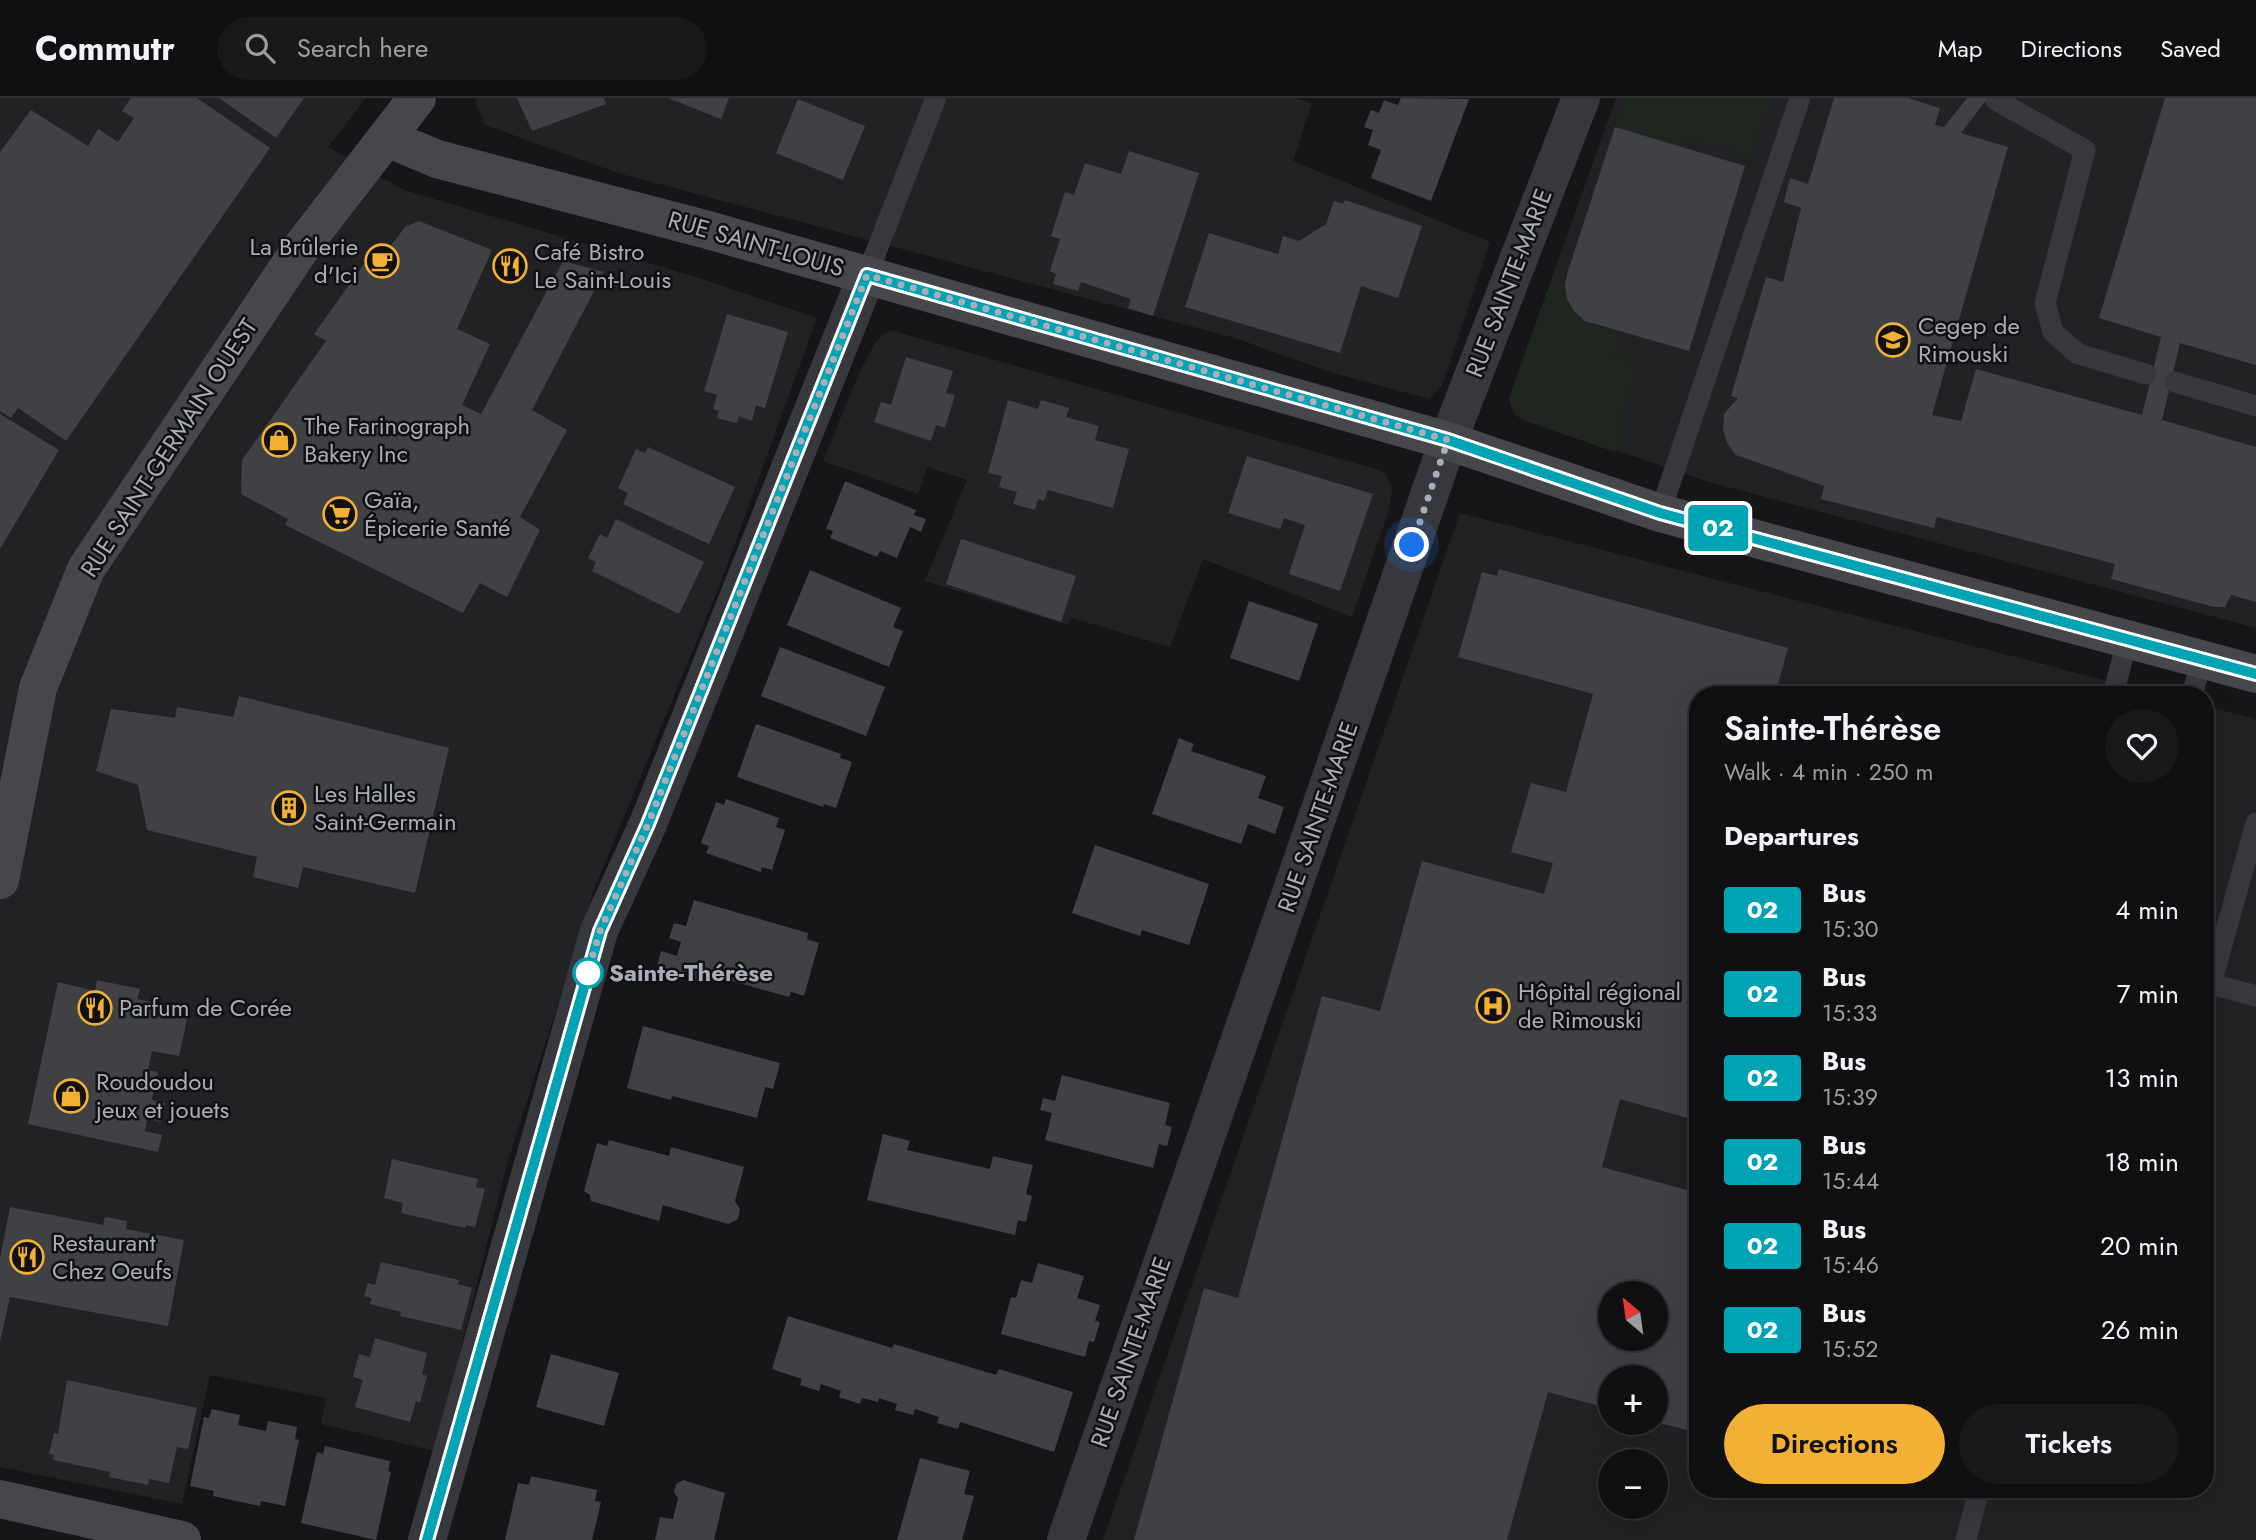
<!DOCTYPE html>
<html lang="en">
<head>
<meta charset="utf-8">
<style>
	body { margin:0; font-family:Jost,sans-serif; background:#19191b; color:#f1f3f6; height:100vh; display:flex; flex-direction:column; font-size:26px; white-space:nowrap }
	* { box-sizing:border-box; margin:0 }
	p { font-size:23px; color:#9c9d9f }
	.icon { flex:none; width:38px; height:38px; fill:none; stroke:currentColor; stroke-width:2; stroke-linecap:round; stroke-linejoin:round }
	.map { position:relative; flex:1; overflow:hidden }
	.sheet { position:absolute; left:1689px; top:588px; width:525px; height:812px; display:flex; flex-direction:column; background:#101012; border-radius:28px; box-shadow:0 7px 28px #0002,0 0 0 2px #303032 }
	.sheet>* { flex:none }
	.badge { padding:0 14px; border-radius:5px; font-size:24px; line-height:46px }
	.needle { width:46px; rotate:331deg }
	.tools { position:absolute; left:1598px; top:1183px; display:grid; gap:14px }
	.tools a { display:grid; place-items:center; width:70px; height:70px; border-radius:50%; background:#101012; box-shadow:0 7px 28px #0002,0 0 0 2px #303032; font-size:35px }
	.you { position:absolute; width:35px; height:35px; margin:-18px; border:5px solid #fff; border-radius:50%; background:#1a73e8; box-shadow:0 0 0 10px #1a73e833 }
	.map>.badge { position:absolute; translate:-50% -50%; box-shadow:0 0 0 4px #fff }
	h2 { padding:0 35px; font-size:26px; line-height:63px }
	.round { display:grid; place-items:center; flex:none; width:74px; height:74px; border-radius:37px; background:#19191b }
	.summary { display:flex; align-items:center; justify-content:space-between; height:119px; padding:0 35px }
	h1 { font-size:33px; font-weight:600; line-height:52px }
	.cta { display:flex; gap:14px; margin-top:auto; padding:14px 35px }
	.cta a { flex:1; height:80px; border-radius:42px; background:#f2b134; color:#111; font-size:28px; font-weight:600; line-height:80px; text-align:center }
	.cta a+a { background:#19191b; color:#f1f3f6 }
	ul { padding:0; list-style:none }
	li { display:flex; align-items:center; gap:21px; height:84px; padding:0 35px }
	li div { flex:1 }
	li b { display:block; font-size:26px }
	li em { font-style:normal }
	li .badge { min-width:77px; font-weight:700; text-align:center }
	header { display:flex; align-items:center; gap:42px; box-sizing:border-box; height:98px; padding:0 35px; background:#101012; border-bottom:2px solid #303032 }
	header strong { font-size:33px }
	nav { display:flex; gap:38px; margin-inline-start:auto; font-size:24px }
	.search { width:490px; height:63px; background:#19191b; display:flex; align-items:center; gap:18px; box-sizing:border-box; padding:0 24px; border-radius:38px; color:#9c9d9f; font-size:26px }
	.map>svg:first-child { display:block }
</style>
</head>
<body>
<header>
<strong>Commutr</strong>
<div class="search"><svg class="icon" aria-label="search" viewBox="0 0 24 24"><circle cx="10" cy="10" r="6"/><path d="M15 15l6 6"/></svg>Search here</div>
<nav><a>Map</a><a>Directions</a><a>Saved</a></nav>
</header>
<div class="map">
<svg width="2256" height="1442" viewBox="0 0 2256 1442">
	<rect width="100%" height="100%" fill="#161618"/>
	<g fill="#222225" fill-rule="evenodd">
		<path d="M0,0H366L328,49L404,92L696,179L817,220L719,489L595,789L507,1066L435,1353L321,1326L326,1300L210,1277L182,1406L0,1369Z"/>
		<path d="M477,0H1297L1312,5L1293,63L1490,144L1442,288L1429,301L1333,275L1235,240L618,75L485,27L475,4Z"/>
		<path d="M1616,0H2256V530L1709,384L1516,318L1509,300Z"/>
		<path d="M890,232L1376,371L1386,376L1392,391L1389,412L1352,519L1203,461L1170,549L1072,520L1068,527L925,483L967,382L927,369L918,396L823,363L859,275L876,243Z"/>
		<path d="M1460,415L2162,597H1698V1391H2205V608L2256,621V1442H1103ZM1610,1195H1656V1241H1610ZM1610,1279H1656V1325H1610ZM1610,1363H1656V1409H1610Z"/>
	</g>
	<g fill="#1e261f">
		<path d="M1629,0H1772L1748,57L1685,41L1681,49L1615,29Z"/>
		<path d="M1567,182C1568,223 1586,224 1620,234L1614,260L1637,265L1621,317L1624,337L1615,354L1528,324C1516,318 1511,314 1509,300L1551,183Z"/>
	</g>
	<g fill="#404145" fill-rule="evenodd">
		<path d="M131,0H197L270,50L66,343L18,310L11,320L0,313V54L31,12L88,48L98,31L118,44L134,20L122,13Z"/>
		<path d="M219,0H304L276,40Z"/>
		<path d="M517,0H604L606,6L532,33Z"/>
		<path d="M668,0H729L721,21Z"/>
		<path d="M1401,0L1469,1L1431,103L1371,80L1381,52L1368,47L1373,32L1364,29L1371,12L1379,15L1384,2L1398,7Z"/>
		<path d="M1834,0H1908L1940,10L1935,27L1944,29L1967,0H1988L1961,35L2008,49L1932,317L1961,323L1976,271L2142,317L2161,239L2099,220L2165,0H2256V267L2180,245L2162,322L2256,349V504L2231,497L2225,509H2214L2111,481L2115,466L1937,419L1934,430L1821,401L1824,388L1736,357L1727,345L1723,331L1724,316L1738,300L1731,298L1766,179L1783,184L1801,110L1784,104L1790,80L1808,86Z"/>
		<path d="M798,1L865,28L843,82L776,55Z"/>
		<path d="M1615,29L1745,68L1689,253L1585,223L1574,213L1567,201L1565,187L1568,173Z"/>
		<path d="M1129,53L1199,75L1153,218L1128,210L1131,201L1081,184L1078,193L1053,186L1056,176L1050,173L1060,141L1051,138L1065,94L1074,97L1085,65L1121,76Z"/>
		<path d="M1345,102L1422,128L1398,200L1361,188L1340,255L1185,209L1209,135L1278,156L1283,138L1299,143L1326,126L1334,103L1343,106Z"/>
		<path d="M419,123L492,152L457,231L490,246L462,307L481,316L563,163L604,174L532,312L567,332L520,419L540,432L507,499L480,485L463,515L285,427L288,421L241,396L242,362L326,243L314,236L364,166L373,171L405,129Z"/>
		<path d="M727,216L788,234L765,310L756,308L752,323L739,318L737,325L717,320L719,313L713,311L717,297L704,293Z"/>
		<path d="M906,259L953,273L946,295L955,297L945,330L936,327L931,343L874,324L881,304L891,307Z"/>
		<path d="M1008,302L1038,311L1041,302L1069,310L1066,319L1099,328L1095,342L1129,351L1113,410L1048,392L1044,403L1038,401L1035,412L1013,406L1017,394L999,389L1002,378L988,375Z"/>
		<path d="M0,316L59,352L0,451Z"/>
		<path d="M648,349L735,389L709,446L623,406L628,395L618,390L636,351L645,355Z"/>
		<path d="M1247,358L1373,396L1340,493L1289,476L1305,427L1284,420L1280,431L1228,415Z"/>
		<path d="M845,383L916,412L914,417L926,421L921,434L910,429L897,460L880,453L877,459L830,440L833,433L826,431Z"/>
		<path d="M616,421L704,464L679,516L592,473L596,464L588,460L600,436L607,440Z"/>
		<path d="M961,441L1076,478L1061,524L946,486Z"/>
		<path d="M1499,471L1788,550L1775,597H1698V1023L1620,1001L1602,1069L1698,1095V1335L1656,1324V1279H1610V1311L1548,1294L1507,1442H1134L1204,1190L1238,1200L1322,898L1380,913L1422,763L1544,796L1553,765L1511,754L1531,685L1566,694L1593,596L1458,559L1482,474L1497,478ZM1610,1195H1656V1241H1610Z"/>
		<path d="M810,472L901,510L893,529L903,533L889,569L787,527Z"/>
		<path d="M1249,503L1318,526L1299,583L1230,560Z"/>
		<path d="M780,549L885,589L866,638L761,598Z"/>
		<path d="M239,598L449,650L415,795L303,769L298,790L253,779L257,759L147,732L138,687L96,673L111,611L175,620L177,609L233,619Z"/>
		<path d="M756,626L841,656L840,660L852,664L836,710L824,706L823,709L737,679Z"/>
		<path d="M1179,640L1194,646L1191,653L1266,678L1258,700L1284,709L1275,736L1248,726L1241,746L1152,716Z"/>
		<path d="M726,701L779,720L776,729L785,732L772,772L762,769L761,774L706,755L709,748L701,745L716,704L724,707Z"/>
		<path d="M1095,747L1209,786L1189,847L1142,832L1140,838L1072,815Z"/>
		<path d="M694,802L808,835L807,841L819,845L804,898L791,894L789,899L700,874L698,883L656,871L661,853L677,858L681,844L669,840L674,825L686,828Z"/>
		<path d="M97,882L140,891L137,901L189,912L179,958L152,953L148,972L158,974L152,1002L165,1005L161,1024L147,1021L145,1033L162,1037L158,1054L28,1026L58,884L95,893Z"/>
		<path d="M643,928L780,965L773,991L765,989L757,1020L672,998L671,1002L627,990Z"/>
		<path d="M1062,977L1170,1005L1165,1027L1172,1029L1167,1048L1159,1046L1153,1070L1045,1042L1052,1015L1040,1012L1043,1000L1055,1003Z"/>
		<path d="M883,1036L910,1043L907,1052L990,1071L993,1058L1033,1067L1026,1096L1032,1098L1026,1124L1018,1122L1015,1137L867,1102Z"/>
		<path d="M609,1042L669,1058L671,1049L744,1069L735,1103L740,1111L738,1121L728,1126L663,1107L659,1123L591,1103L590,1097L584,1093L597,1045L607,1048Z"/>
		<path d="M392,1061L478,1081L476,1089L485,1091L475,1129L466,1127L465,1130L401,1115L403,1105L384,1100Z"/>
		<path d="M10,1109L103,1127L105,1119L127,1123L126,1131L184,1142L168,1228L10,1199L0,1244V1161Z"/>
		<path d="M381,1164L459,1182L458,1186L472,1190L461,1232L400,1218L401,1214L370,1206L372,1200L364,1198L368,1185L375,1187Z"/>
		<path d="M1038,1165L1084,1178L1077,1200L1100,1207L1095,1223L1100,1224L1094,1244L1089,1243L1085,1259L1001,1236L1011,1199L1016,1200L1021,1182L1032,1185Z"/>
		<path d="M788,1218L892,1250L894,1246L996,1277L999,1271L1073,1294L1054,1354L960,1324L958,1331L937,1325L939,1319L915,1311L913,1317L895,1312L897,1306L879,1300L878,1304L862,1300L860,1306L839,1299L841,1293L821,1286L819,1293L800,1287L802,1281L772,1271Z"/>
		<path d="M375,1240L427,1255L422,1276L427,1278L420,1304L416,1303L410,1324L355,1309L363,1282L353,1279L359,1256L370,1259Z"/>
		<path d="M551,1256L619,1275L604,1328L536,1309Z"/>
		<path d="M67,1282L197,1310L188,1351L177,1349L169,1385L149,1381L148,1387L109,1379L110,1374L53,1362L54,1357L49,1356L54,1335L58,1336Z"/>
		<path d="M212,1311L240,1317L238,1327L266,1333L268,1323L297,1329L295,1341L299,1342L285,1408L261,1403L260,1408L213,1398L214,1393L190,1388L204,1319L209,1320Z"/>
		<path d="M325,1348L390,1363L388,1373L391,1374L376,1442L301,1425L317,1354L323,1356Z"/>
		<path d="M920,1360L970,1373L964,1396L974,1398L962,1442H897Z"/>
		<path d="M531,1378L597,1392L595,1403L601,1404L592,1442H505L518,1385L529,1387Z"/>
		<path d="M683,1382L725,1395L714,1442H655L660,1419L673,1421L678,1400L674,1394L676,1386Z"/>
	</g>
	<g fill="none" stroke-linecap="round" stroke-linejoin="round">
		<g stroke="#37383d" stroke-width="21">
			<path d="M1996,2L2085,52L2045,205L2053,234L2078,256L2146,276"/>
			<path d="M867,177L936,0"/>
			<path d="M2175,284L2256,308"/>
			<path d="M1660,415L1800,0"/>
			<path d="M2113,597L2128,540"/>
			<path d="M2192,597L2202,562"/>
			<path d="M2205,884L2256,898"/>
			<path d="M2211,886L2256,725"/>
			<path d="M1966,1442L1979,1391"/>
		</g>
		<g stroke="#37383d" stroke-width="38">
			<path d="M427,1442L599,833L648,726L867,177"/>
			<path d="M1066,1442L1448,343L1581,0"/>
		</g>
		<g stroke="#45474d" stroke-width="38">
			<path d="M387,40L437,61L708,132L1448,343L1660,415L2256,576"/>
			<path d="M0,782L38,590L86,471L301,150L417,0"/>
			<path d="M0,1401L182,1442"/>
		</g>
	</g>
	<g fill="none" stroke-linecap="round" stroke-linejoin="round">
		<defs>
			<path id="line" d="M427,1442L600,833L648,726L867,177L1448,342L1660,415L2256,576"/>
		</defs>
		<use href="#line" stroke="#fff" stroke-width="16"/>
		<use href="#line" stroke="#00a3b4" stroke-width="10"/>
		<path stroke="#a8adb8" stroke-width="7" stroke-dasharray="0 12.6" d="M588,875L585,884L600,833L648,726L867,177L1448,342L1412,447"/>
	</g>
	<defs>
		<symbol id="cafe-ring" viewBox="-11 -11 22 22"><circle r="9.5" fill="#111113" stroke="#f2b134" stroke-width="1.5"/><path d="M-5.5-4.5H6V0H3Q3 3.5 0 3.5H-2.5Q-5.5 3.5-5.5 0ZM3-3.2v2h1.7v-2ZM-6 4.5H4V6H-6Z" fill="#f2b134"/></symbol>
		<symbol id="restaurant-ring" viewBox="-11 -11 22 22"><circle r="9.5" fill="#111113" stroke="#f2b134" stroke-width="1.5"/><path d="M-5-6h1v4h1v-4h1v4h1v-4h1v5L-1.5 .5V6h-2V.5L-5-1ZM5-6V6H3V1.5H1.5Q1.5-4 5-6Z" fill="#f2b134"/></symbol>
		<symbol id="university-ring" viewBox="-11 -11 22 22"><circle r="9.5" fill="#111113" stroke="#f2b134" stroke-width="1.5"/><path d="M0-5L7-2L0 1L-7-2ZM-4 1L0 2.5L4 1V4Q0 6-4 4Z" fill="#f2b134"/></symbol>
		<symbol id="shop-ring" viewBox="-11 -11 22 22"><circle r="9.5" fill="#111113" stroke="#f2b134" stroke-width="1.5"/><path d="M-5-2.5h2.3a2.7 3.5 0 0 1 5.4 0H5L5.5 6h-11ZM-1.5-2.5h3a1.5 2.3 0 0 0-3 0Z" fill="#f2b134"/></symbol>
		<symbol id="supermarket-ring" viewBox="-11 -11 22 22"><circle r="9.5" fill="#111113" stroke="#f2b134" stroke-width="1.5"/><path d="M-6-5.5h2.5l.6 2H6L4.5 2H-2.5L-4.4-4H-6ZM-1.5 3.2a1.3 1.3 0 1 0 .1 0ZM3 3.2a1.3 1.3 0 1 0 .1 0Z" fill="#f2b134"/></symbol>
		<symbol id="building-ring" viewBox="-11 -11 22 22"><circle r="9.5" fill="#111113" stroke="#f2b134" stroke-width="1.5"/><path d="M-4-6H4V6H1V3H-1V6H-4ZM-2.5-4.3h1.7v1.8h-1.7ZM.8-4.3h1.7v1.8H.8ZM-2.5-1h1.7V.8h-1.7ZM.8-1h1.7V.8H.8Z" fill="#f2b134"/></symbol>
		<symbol id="hospital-ring" viewBox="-11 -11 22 22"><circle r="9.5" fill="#111113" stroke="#f2b134" stroke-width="1.5"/><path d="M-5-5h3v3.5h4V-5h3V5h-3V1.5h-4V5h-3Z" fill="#f2b134"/></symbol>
	</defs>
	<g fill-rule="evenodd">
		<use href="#cafe-ring" x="363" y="144" width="38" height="38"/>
		<use href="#restaurant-ring" x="491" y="149" width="38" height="38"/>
		<use href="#university-ring" x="1874" y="223" width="38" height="38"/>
		<use href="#shop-ring" x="260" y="323" width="38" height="38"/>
		<use href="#supermarket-ring" x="321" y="397" width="38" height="38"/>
		<use href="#building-ring" x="270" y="691" width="38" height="38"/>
		<use href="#hospital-ring" x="1474" y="889" width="38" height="38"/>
		<use href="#restaurant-ring" x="76" y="891" width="38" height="38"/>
		<use href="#shop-ring" x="52" y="979" width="38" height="38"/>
		<use href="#restaurant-ring" x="8" y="1140" width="38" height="38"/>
	</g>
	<circle fill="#fff" stroke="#00a3b4" stroke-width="3.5" cx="588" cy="875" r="14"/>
	<g text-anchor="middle" stroke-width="5" stroke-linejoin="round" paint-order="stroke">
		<g font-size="24" fill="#a8adb8" stroke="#111113">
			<text transform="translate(756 146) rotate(16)" y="8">RUE SAINT-LOUIS</text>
			<text transform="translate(1509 185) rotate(-69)" y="8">RUE SAINTE-MARIE</text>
			<text transform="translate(169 350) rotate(-57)" y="8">RUE SAINT-GERMAIN OUEST</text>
			<text transform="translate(1318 719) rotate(-71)" y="8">RUE SAINTE-MARIE</text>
			<text transform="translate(1131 1254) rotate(-71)" y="8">RUE SAINTE-MARIE</text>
		</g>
		<g font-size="24" fill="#a8adb8" stroke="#111113" text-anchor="start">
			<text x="358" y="157" text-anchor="end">La Brûlerie<tspan x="358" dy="28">d'Ici</tspan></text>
			<text x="534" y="162">Café Bistro<tspan x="534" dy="28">Le Saint-Louis</tspan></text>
			<text x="1918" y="236">Cegep de<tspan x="1918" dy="28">Rimouski</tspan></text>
			<text x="304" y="336">The Farinograph<tspan x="304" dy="28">Bakery Inc</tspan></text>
			<text x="364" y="410">Gaïa,<tspan x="364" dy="28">Épicerie Santé</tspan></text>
			<text x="314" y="704">Les Halles<tspan x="314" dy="28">Saint-Germain</tspan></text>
			<text x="1518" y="902">Hôpital régional<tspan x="1518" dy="28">de Rimouski</tspan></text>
			<text x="119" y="918">Parfum de Corée</text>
			<text x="96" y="992">Roudoudou<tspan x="96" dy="28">jeux et jouets</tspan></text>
			<text x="52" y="1153">Restaurant<tspan x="52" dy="28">Chez Oeufs</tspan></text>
		</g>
		<g font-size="24" font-weight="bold" fill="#a8adb8" stroke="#111113" text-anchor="start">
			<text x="609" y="883">Sainte-Thérèse</text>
		</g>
	</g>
</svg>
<div class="tools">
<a><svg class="needle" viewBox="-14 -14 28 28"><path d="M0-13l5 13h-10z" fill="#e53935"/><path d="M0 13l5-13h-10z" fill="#9c9d9f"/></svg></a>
<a>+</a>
<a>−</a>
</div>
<div class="you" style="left:1412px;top:447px"></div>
<b class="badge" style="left:1718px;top:430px;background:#00a3b4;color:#fff">02</b>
<section class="sheet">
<div class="summary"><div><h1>Sainte-Thérèse</h1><p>Walk · 4 min · 250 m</p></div><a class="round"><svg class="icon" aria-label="heart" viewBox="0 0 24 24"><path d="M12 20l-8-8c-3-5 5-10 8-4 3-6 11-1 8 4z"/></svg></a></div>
<h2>Departures</h2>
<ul>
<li><span class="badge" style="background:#00a3b4;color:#fff">02</span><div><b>Bus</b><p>15:30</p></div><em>4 min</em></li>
<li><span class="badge" style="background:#00a3b4;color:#fff">02</span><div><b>Bus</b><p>15:33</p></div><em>7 min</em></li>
<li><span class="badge" style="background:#00a3b4;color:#fff">02</span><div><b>Bus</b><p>15:39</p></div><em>13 min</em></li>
<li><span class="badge" style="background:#00a3b4;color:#fff">02</span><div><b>Bus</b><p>15:44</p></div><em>18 min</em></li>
<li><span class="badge" style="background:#00a3b4;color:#fff">02</span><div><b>Bus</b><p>15:46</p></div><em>20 min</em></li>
<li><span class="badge" style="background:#00a3b4;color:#fff">02</span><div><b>Bus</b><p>15:52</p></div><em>26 min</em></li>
</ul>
<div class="cta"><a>Directions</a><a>Tickets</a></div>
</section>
</div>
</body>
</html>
